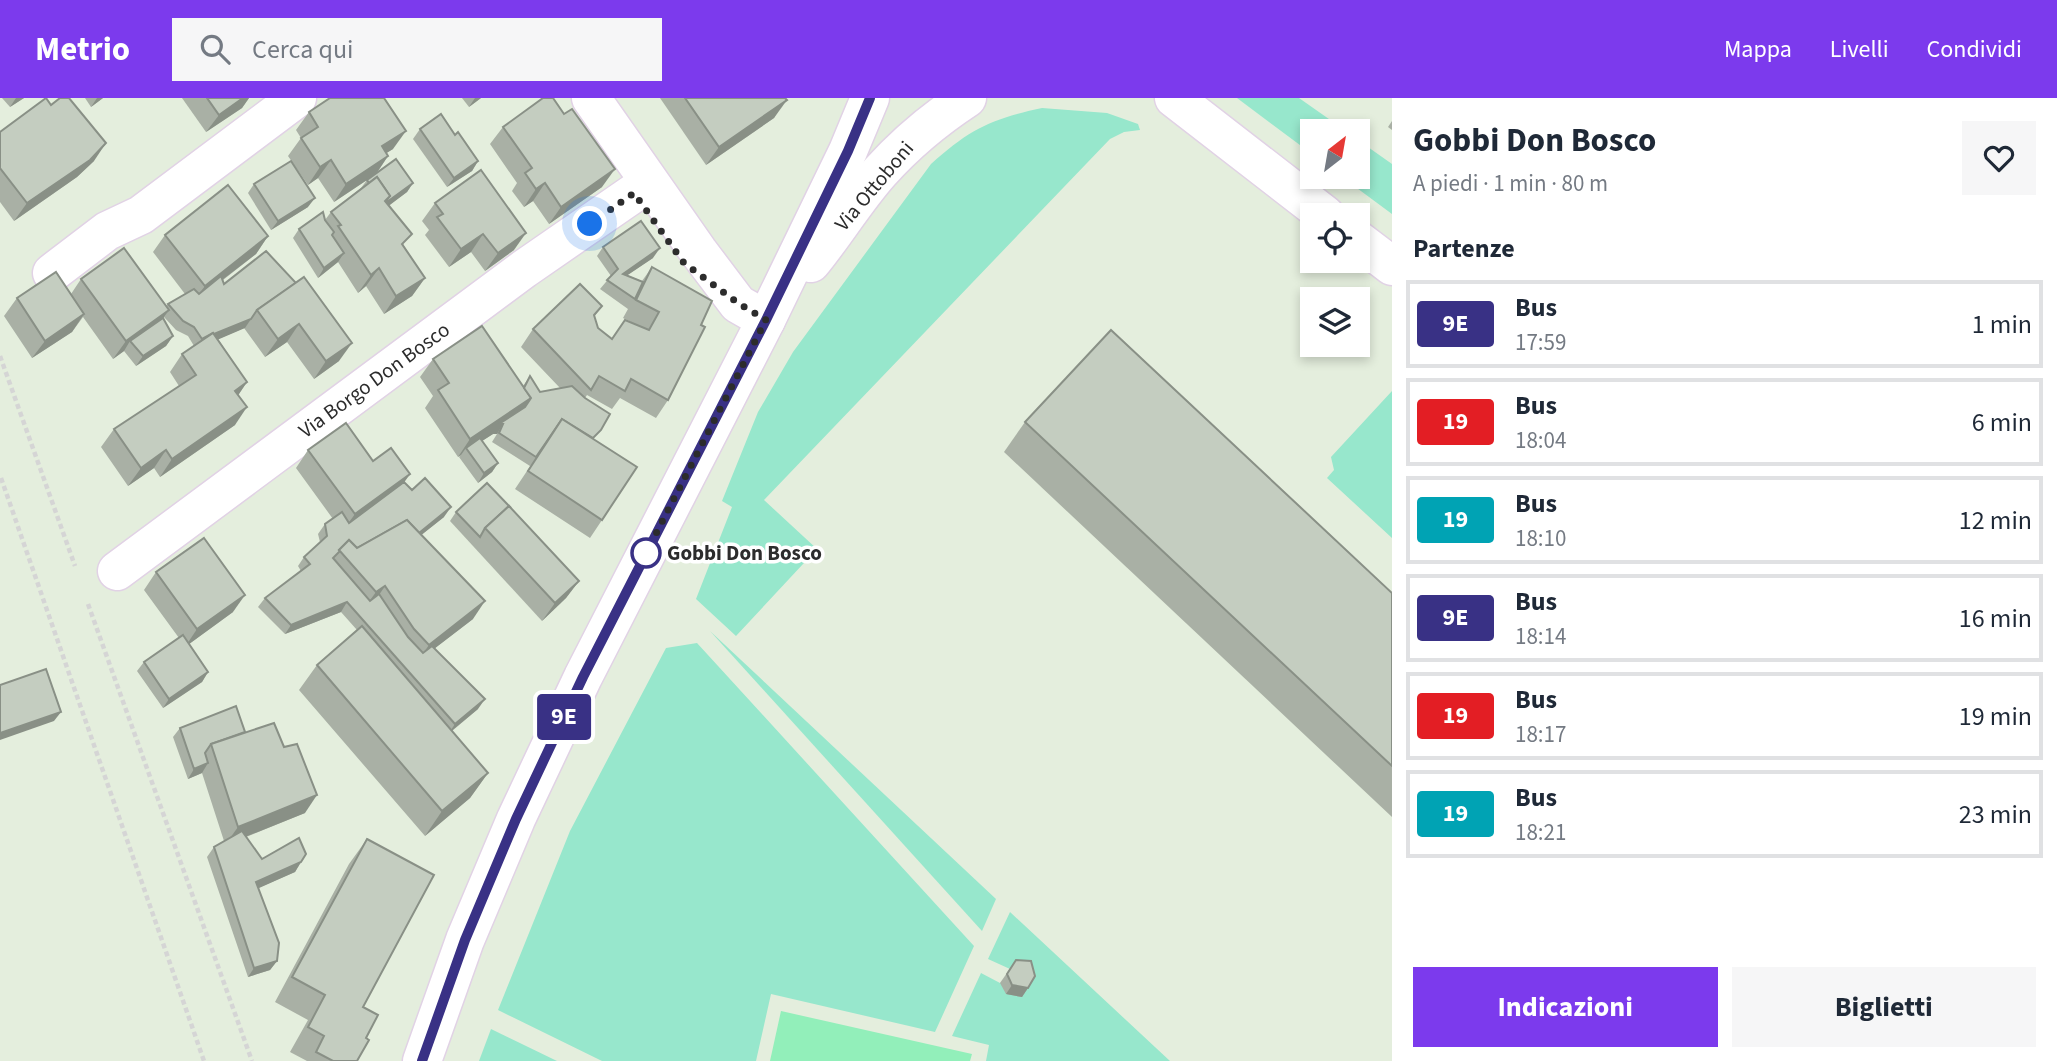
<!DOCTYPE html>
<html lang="it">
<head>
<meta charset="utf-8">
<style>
	body { margin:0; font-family:"Source Sans 3",sans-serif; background:#f6f6f7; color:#1f2937; height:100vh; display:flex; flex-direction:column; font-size:26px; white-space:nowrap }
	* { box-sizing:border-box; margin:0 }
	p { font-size:23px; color:#747a83 }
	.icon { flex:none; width:38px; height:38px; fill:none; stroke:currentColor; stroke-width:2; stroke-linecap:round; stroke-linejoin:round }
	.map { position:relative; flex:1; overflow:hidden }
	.panel { display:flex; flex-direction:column; background:#fff; width:665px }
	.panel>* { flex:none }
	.badge { padding:0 14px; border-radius:5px; font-size:24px; line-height:46px }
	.needle { width:46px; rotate:31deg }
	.controls { position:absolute; left:1300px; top:21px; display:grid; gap:14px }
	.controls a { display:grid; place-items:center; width:70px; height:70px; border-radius:0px; background:#fff; box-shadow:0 4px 10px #0003; font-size:35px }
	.you { position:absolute; width:35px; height:35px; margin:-18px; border:5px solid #fff; border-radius:50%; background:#1a73e8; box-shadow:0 0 0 10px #1a73e833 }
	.map>.badge { position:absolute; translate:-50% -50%; box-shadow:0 0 0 4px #fff }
	h2 { padding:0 21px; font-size:26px; line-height:63px }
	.round { display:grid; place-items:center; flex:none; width:74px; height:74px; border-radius:0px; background:#f6f6f7 }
	.summary { display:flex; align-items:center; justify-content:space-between; height:119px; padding:0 21px }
	h1 { font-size:33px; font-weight:700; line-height:52px }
	.action { display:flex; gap:14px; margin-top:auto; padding:14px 21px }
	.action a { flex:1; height:80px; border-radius:0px; background:#7c3aed; color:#fff; font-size:28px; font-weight:700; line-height:80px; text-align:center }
	.action a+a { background:#f6f6f7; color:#1f2937 }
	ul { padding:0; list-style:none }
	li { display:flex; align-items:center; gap:21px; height:88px; margin:0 14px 10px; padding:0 7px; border:4px solid #e0e1e3; border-radius:0px }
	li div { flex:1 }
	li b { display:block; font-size:26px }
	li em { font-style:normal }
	li .badge { min-width:77px; font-weight:700; text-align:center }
	header { display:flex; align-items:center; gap:42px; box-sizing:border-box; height:98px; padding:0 35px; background:#7c3aed; color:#fff }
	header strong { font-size:33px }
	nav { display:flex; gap:38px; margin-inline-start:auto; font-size:24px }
	.search { width:490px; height:63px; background:#f6f6f7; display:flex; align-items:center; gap:18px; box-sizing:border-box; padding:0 24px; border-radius:0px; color:#747a83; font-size:26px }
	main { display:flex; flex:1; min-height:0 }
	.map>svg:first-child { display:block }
</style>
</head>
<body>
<header>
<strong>Metrio</strong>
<div class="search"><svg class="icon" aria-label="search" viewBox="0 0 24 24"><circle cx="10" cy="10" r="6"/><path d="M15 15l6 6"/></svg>Cerca qui</div>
<nav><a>Mappa</a><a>Livelli</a><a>Condividi</a></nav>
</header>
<main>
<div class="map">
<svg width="1392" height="963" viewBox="0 0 1392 963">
	<rect width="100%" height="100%" fill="#e4eedd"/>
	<g fill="#97e7cc">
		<path d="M1237,0H1299L1346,33H1312V56Z"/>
		<path d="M1042,10L1107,15L1138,26L1140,32L1124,34L1110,41L764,402L817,451L736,538L696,501L732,409L722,403L758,314L793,254L931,66C970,31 991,21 1042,10Z"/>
		<path d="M1358,42L1392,66V116L1342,79H1358Z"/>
		<path d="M1392,293V440L1327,380L1334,372L1331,359Z"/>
		<path d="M710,533L996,801L982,833Z"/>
		<path d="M697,545L974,848L935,934L771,896L756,963H602L498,912L570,733L666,550Z"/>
		<path d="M1010,814L1170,963H986L989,947L952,938L981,875L1000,885L1024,873L1010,871L988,861Z"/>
		<path d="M491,931L557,963H479Z"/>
	</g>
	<path fill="#92efba" d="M781,913L972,956L970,963H770Z"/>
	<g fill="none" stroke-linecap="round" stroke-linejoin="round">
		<defs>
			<g id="minor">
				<path d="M591,0L698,153L738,206L766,222"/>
				<path d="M1174,0L1325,117"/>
				<path d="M1358,142L1392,168"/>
				<path d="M811,165C835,136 855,102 880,74C906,45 935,21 967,0"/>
				<path d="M52,175L107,133L141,117L297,0"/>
				<path d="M117,473L524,171L634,95"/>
				<path d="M422,963L465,842L516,721L583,579L766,222L848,53L870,0"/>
			</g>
		</defs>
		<use href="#minor" stroke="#e1d2e5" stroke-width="41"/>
		<g stroke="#d5d5d5" stroke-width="4.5" stroke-dasharray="5 3.5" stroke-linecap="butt">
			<path d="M0,258L75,468"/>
			<path d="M1,380L204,963"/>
			<path d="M88,506L252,963"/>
		</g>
		<use href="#minor" stroke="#fff" stroke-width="38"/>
	</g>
	<g fill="#a9b0a5">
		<path d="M2,0H24L10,9Z"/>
		<path d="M85,0H103L91,9Z"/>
		<path d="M182,0H249L242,10L206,34Z"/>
		<path d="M462,0H481L469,9Z"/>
		<path d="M660,0H785L774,20L706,67Z"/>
		<path d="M309,14L393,51L386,55L388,58L376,76L413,85L407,94L389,107L404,148L425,180L412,198L384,216L366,188L358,195L338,164L318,180L293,140L299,131L325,122L331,114L361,90L367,82L373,78L334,104L318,80L308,87L288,58L301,40L296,32Z"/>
		<path d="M1392,23V32L1388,29Z"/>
		<path d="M503,29L602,89L549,126L533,103L524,109L512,93L517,85L490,46Z"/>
		<path d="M420,31L455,37L478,63L472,73L447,89L413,41Z"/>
		<path d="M0,34L94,63L77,79L14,123L0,104Z"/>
		<path d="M254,86L308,109L271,132L248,95Z"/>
		<path d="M435,105L514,152L485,173L471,154L449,169L425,137L429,132L422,123Z"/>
		<path d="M165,137L268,138L256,156L223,182L224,186L266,153L339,263L314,281L287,244L265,259L244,230L218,241L247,284L238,297L235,327L160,379L154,370L128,388L101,349L114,331L179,288L170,274L182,256L194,248L188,238L176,232L164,219L163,220L173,238L166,248L136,268L124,253L113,261L83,219L72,234L32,260L4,218L17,200L71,196L81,181L166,208L168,206L185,196L153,154Z"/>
		<path d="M603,149L653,160L627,177L642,183L652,169L701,227L668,302L656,320L620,300L612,311L587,297L585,300L594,341L602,422L590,440L515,391L531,367L530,368L492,344L497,336H493L482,343L498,365L492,374L478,385L459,359L461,357L458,359L425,310L433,298L420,279L433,261L523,288L530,278L540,294L560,290L521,249L533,231L602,208L594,219L598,230L612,241L625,222L637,227L623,220L628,211L600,191L611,178L597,158Z"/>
		<path d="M1025,324L1392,495V719L1004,354Z"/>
		<path d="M308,352L373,363L410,376L404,384L412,392L444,419L421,437L473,521L435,550L478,611L452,633L488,675L470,700L425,738L299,592L317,567L357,532L341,514L285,536L258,509L265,500L301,473L298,468L304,459L320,444L318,436L325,426L333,421L296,370Z"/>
		<path d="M511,410L579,483L566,500L542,523L450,423L456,414Z"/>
		<path d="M156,474L233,514L189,546L208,574L202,584L163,610L137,573L144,564L179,540L144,492Z"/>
		<path d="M180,630L245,634L305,715L246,739L262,761L301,764L295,774L258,790L277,863L270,872L248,879L207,759L214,749L224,743L202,675L188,681L173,639Z"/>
		<path d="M367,741L363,909L366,940L357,963H307L290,954L308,922L275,904L349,766Z"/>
		<path d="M1016,862L1028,890L1022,899L1006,896L1000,885Z"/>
	</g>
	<g fill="#899086">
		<path d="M16,0H24L10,9Z"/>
		<path d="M97,0H103L91,9Z"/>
		<path d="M243,0H249L242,10L206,34L219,17Z"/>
		<path d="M475,0H481L469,9Z"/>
		<path d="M787,2L774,20L706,67L719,49Z"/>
		<path d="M406,33L393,51L369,66L382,48Z"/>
		<path d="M106,45L94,63L77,79L14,123L27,105Z"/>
		<path d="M388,58L376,76L334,104L346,86Z"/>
		<path d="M331,62L318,80L308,87L320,69Z"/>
		<path d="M478,63L472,73L447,89L454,80Z"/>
		<path d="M615,71L602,89L549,126L561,109Z"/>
		<path d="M413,85L407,94L378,116L385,103Z"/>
		<path d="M545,85L533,103L524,109L536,91Z"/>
		<path d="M315,100L308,109L271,132L278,123Z"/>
		<path d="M526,135L514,152L485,173L498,155Z"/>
		<path d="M483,136L471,154L449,169L461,151Z"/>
		<path d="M268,138L256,156L192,205L205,188Z"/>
		<path d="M660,150L653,160L616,185L623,176Z"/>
		<path d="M344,155L338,164L318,180L324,170Z"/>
		<path d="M379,170L366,188L358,195L371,177Z"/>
		<path d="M425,180L412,198L384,216L396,198Z"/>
		<path d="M169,212L156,230L130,243L124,253L113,261L126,243Z"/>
		<path d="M84,216L72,234L32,260L45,243Z"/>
		<path d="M251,221L245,230L196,251L202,241Z"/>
		<path d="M299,226L287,244L265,259L278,241Z"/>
		<path d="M173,238L166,248L136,268L143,258Z"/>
		<path d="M352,245L339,263L314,281L326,263Z"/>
		<path d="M247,284L235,302V293Z"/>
		<path d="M531,300L519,318L503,326L497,336H493L468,352L466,350L461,357L458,359L470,341Z"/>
		<path d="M247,309L235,327L160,379L172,361Z"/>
		<path d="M166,352L154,370L128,388L141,370Z"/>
		<path d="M498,365L492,374L478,385L484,375Z"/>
		<path d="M410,376L398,393L342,434L355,416Z"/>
		<path d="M451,409L444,419L405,450L412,441Z"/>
		<path d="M579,483L566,500L542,523L555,505Z"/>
		<path d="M385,488L373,506L363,512L376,494Z"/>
		<path d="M245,497L233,514L185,549L197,531Z"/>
		<path d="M485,503L473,521L417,564L429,547Z"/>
		<path d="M347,504L341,514L285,536L291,527Z"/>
		<path d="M208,574L202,584L163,610L169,601Z"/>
		<path d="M485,601L478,611L449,635L455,626Z"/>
		<path d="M61,614L54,623L0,642V635Z"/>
		<path d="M208,665L202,675L188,681L194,671Z"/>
		<path d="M488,675L470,700L425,738L442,713Z"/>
		<path d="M317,697L305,715L225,747L238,729Z"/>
		<path d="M301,764L295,774L250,794L256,784Z"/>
		<path d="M277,863L270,872L248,879L254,870Z"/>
		<path d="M1012,887L1028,890L1022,899L1006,896Z"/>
	</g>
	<g fill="#c4cdc0" stroke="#899086" stroke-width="2">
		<path d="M46,0L51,7L60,0H69L106,45L90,62L27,105L0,70V34Z"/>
		<path d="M207,0H243L219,17Z"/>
		<path d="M330,0H384L406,33L382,48L388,58L346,86L331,62L320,69L301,40L318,29L309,14Z"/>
		<path d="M543,0H553L564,16L572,11L615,71L561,109L545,85L536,91L525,75L532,70L503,29Z"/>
		<path d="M685,0H785L787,2L719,49Z"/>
		<path d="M441,16L455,37L458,34L478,63L454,80L420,31Z"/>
		<path d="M396,61L413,85L387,104L386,103L390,98L377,79L369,85L367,82Z"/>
		<path d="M291,63L315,100L278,123L254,86Z"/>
		<path d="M481,72L526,135L498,155L483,136L461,151L437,119L443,116L435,105Z"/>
		<path d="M377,79L390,98L385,103L412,136L402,146L425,180L396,198L379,170L371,177L338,128L341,127L331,114Z"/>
		<path d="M228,87L268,138L205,188L165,137Z"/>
		<path d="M323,114L325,122L334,134L332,137L344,155L324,170L299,131Z"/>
		<path d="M641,123L660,150L623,176L643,184L635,201L607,182L618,171L603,149Z"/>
		<path d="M124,150L169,212L126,243L81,181Z"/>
		<path d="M266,153L296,185L257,212L251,221L214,236L213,235L202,241L194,229L183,223L168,206L194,191L199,196L221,178L224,186Z"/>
		<path d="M652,169L712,203L701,227L705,229L668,302L631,281L625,293L599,278L591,292L533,231L580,186L602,208L594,217L598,230L612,241L625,222L649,232L659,214L636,202Z"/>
		<path d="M56,174L84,216L45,243L17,200Z"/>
		<path d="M304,179L352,245L326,263L299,226L278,241L257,212Z"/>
		<path d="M163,220L173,238L143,258L130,243Z"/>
		<path d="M482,228L531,300L470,341L438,292L449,285L433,261Z"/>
		<path d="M1111,232L1392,495V668L1025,324Z"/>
		<path d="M213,235L247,284L235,293L247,309L172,361L166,352L141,370L114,331L196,277L182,256Z"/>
		<path d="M530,278L540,294L572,288L585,300L610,316L601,332L593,340L562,321L536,359L499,335L503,326H499L525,309L531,300L524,290Z"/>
		<path d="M562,321L637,369L602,422L528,373Z"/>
		<path d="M346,325L373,363L391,350L410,376L355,416L308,352Z"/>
		<path d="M480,340L498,365L484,375L466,350Z"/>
		<path d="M425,380L451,409L419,435L407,422L357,450L349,442L339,452L340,453L333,460L370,503L379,496L408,539L423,555L432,548L485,601L455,626L347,504L291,527L265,500L310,466L304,459L327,438L325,426L342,414L349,425L404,384L412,392Z"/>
		<path d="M487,385L511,410L509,408L485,430L480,439L456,414Z"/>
		<path d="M509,408L579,483L555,505L485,430Z"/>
		<path d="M407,422L485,503L429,547L414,531L385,488L376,494L339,452L349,442L357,450Z"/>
		<path d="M204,440L245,497L197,531L156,474Z"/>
		<path d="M362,528L488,675L442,713L317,567Z"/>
		<path d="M183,537L208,574L169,601L144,564Z"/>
		<path d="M46,571L61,614L0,635V587Z"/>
		<path d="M236,608L245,634L211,646L205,655L208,665L194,671L180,630Z"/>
		<path d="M274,625L284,649L297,646L317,697L238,729L211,646Z"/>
		<path d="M242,733L262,761L299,740L306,756L301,764L256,784L279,845L277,863L254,870L214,749Z"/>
		<path d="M367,741L434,777L363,909L378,917L366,940L369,942L357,963H333L316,954L324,938L308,929L325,897L292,879Z"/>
		<path d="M1016,862L1031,863L1035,878L1028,890L1012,887L1007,876Z"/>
	</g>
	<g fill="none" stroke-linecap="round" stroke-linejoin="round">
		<defs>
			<path id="line" d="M422,963L465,842L516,721L583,579L766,222L848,53L870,0"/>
		</defs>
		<use href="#line" stroke="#fff" stroke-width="16"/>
		<use href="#line" stroke="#393185" stroke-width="10"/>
		<path stroke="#2c2c2c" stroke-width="7" stroke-dasharray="0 12.6" d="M590,126L634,95L684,165L738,205L766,222L646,455"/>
	</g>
	<circle fill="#fff" stroke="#393185" stroke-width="3.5" cx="646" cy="455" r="14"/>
	<g text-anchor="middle" stroke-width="7" stroke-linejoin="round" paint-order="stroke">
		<g font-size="21" fill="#2c2c2c" stroke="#fff">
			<text transform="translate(874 88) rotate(-50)" y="7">Via Ottoboni</text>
			<text transform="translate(374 282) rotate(-36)" y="7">Via Borgo Don Bosco</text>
		</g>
		<g font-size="21" font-weight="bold" fill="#2c2c2c" stroke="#fff" text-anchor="start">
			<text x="667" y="462">Gobbi Don Bosco</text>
		</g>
	</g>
</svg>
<div class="controls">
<a><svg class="needle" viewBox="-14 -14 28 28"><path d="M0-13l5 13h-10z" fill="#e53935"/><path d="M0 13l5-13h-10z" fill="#747a83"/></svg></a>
<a><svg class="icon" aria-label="locate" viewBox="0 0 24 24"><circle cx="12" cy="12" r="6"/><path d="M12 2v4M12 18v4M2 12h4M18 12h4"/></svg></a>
<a><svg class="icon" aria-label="layers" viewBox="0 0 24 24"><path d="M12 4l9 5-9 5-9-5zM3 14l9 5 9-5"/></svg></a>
</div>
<div class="you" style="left:590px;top:126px"></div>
<b class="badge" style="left:564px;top:619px;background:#393185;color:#fff">9E</b>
</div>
<section class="panel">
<div class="summary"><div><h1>Gobbi Don Bosco</h1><p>A piedi · 1 min · 80 m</p></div><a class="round"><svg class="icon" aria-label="heart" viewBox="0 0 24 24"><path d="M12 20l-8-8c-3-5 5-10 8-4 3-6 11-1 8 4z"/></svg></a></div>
<h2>Partenze</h2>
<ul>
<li><span class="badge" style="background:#393185;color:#fff">9E</span><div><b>Bus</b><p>17:59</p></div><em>1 min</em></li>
<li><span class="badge" style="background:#e31e24;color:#fff">19</span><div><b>Bus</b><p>18:04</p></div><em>6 min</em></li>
<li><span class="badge" style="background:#00a3b4;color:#fff">19</span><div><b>Bus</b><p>18:10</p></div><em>12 min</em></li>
<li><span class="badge" style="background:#393185;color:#fff">9E</span><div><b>Bus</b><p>18:14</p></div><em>16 min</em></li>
<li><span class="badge" style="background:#e31e24;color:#fff">19</span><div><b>Bus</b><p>18:17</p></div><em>19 min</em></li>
<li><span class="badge" style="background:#00a3b4;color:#fff">19</span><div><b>Bus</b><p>18:21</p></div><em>23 min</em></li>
</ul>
<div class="action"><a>Indicazioni</a><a>Biglietti</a></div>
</section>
</main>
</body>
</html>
